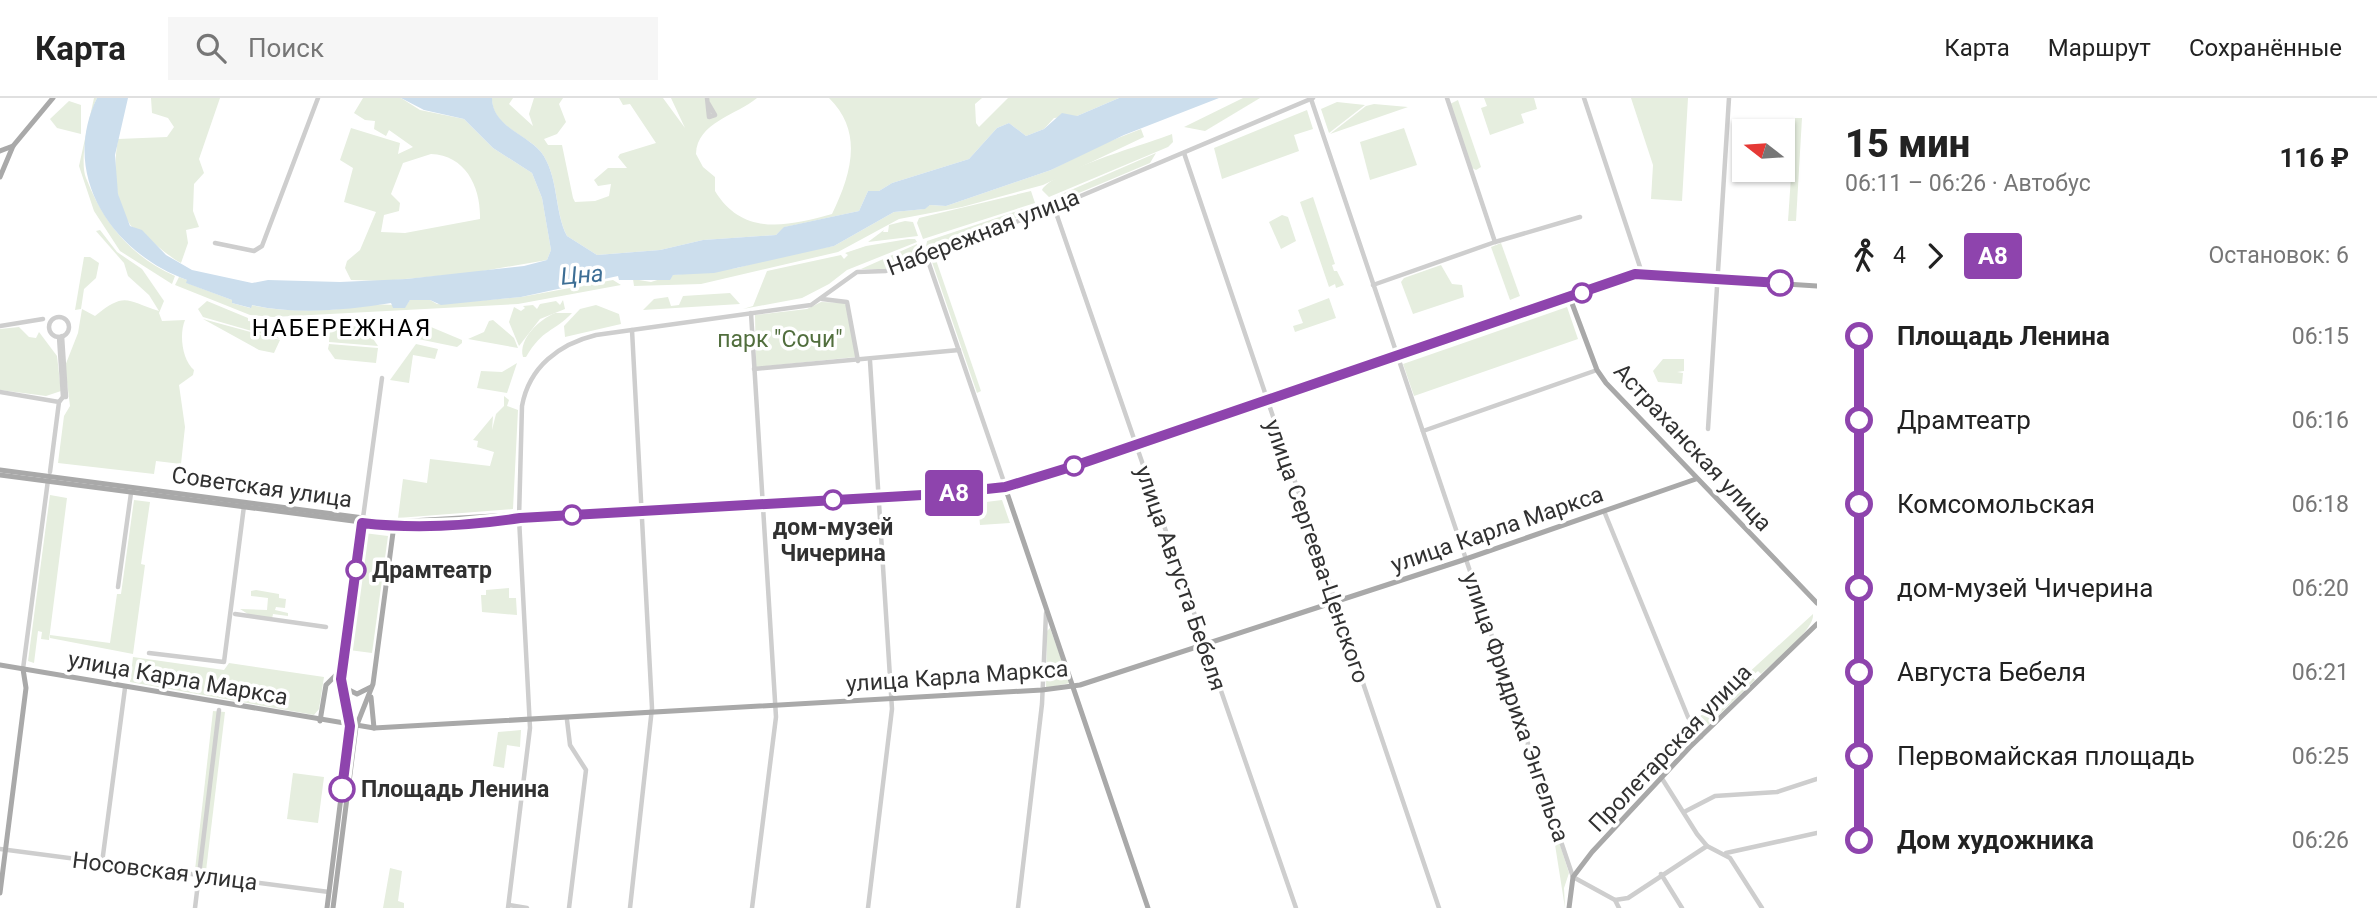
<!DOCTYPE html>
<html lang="ru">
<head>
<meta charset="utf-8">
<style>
	body { margin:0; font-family:Roboto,sans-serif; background:#f6f6f6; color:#222; height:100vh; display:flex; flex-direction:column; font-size:26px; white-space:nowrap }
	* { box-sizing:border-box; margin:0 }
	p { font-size:23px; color:#767676 }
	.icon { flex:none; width:38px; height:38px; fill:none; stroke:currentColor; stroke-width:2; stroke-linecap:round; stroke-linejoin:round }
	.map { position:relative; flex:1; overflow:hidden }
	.drawer { display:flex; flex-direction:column; background:#fff; width:560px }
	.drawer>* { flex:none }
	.badge { padding:0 14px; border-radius:5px; font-size:24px; line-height:46px }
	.needle { width:46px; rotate:287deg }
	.tools { position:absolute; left:1732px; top:21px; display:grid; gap:14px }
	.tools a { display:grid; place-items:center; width:63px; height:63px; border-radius:0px; background:#fff; box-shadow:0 2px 5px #0004; font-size:35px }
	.map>.badge { position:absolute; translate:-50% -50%; box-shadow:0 0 0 4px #fff }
	.legs { display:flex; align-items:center; gap:10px; height:77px; padding:0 28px; font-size:23px }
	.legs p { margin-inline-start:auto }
	.headline { display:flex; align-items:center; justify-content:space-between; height:119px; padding:0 28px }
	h1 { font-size:38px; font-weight:800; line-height:52px }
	ul { padding:0 28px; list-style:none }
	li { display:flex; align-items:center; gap:24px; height:84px; font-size:26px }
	li i { display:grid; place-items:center; width:10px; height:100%; margin:0 9px; background:currentColor }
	li i::after { content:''; width:18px; height:18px; margin:-9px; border:5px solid; border-radius:50%; background:#fff }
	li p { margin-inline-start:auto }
	li:first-child i { background:linear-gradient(#0000 50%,currentColor 0) }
	li:last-child i { background:linear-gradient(currentColor 50%,#0000 0) }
	header { display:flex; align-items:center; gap:42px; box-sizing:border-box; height:98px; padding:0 35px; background:#fff; border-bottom:2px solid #e0e0e0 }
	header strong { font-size:33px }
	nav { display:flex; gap:38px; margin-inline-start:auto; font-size:24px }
	.search { width:490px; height:63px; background:#f6f6f6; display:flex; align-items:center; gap:18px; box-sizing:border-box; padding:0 24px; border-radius:0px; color:#767676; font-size:26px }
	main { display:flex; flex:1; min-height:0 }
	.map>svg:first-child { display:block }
</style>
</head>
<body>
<header>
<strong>Карта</strong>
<div class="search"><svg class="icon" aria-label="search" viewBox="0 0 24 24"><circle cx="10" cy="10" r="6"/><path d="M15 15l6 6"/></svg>Поиск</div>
<nav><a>Карта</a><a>Маршрут</a><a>Сохранённые</a></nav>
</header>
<main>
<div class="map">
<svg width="1817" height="810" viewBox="0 0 1817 810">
	<rect width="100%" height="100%" fill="#fff"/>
	<g fill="#e6eedf" fill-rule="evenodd">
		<path d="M94,0H97C89,16 79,64 86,80C103,124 131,159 175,178L172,186L120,153L94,113L79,68Z"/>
		<path d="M151,0H220L199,61L204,75L194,86L193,113L199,129L186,132L188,145L181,165C161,154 149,138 131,128C114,103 113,70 118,41L167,39L174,29L168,20L152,15Z"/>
		<path d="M363,0H401L420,12L464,21L493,50L532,75L542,100L551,152L547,162L471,175L383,183L351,182L345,170L347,163L360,152L376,114L344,104L353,70L340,62L351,30L400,45L398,56L413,49L389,32L386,38L374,31L375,23L365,22L354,15ZM431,56C466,57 481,90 480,121L405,135L381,134L384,117L399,113L400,105L391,96L403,65Z"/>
		<path d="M492,0H513L509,6L533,28L529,16L534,0H563L559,6L566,24L557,36L544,41L548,47H562L573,100L575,104L595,103L609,98L611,86L598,88L594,82L608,70H627L618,59L620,56L656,45L630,6L623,7L619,0H663L685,30L671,0H757C737,17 697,24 696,56L703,69L715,79V93C743,139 788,128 832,116C851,77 864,34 829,0H982L975,6L976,25L979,29L1008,0H1119L1077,18L1054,20L1044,31L1026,38L1009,25L997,30L969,61L892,85L879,93H868L859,113L785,129L776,137L703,142L660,152L597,157L567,138C554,112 559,78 541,54C526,36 491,28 492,0Z"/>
		<path d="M1243,0H1260L1205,33L1184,29Z"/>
		<path d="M1484,0H1534L1537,11L1521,16L1524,25L1490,37L1481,10L1487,8Z"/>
		<path d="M1631,0H1688L1682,103L1651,101L1653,67Z"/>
		<path d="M1458,2L1481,69L1476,72L1472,70L1450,6Z"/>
		<path d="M69,3L81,7V36L57,30L50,21Z"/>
		<path d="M1337,4L1365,7L1329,35L1321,11Z"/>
		<path d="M1374,6L1408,9L1330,36L1366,8Z"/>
		<path d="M1307,12L1313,31L1294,37L1299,53L1222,81L1214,50Z"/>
		<path d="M1795,20H1802L1796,123H1788Z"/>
		<path d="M1404,30L1417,67L1370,82L1360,44Z"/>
		<path d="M1141,31L1144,39L1043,87L962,109L899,121L838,154L701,186L634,188L633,181L651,184L673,177L737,170L783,157L834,148L894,114L924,111L930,107L946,108L1051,72L1100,47Z"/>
		<path d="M1172,36L1173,44L1168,49L1049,99L1042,92C1053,72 1147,46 1172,36Z"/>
		<path d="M1156,55L1150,65L1048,108L931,152L926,149L927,143L1041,105Z"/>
		<path d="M1031,93L1035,105L923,141L917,125L919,120Z"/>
		<path d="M1313,99L1335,166L1332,167L1334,173H1337L1344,187L1336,190L1335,186L1329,189L1300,104Z"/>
		<path d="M1282,117L1288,119L1296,143L1281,151L1269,124Z"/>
		<path d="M905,123L913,124L918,138L868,144L884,132L883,134H888L889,127Z"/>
		<path d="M100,132L117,154L142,171L164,203L159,215L162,223L185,222C179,236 182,262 194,272L193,277L179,287L185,329L181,366L156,363L154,376L58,365L64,318L70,308L65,268L78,235L82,211L95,218C126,193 126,203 159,213L149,197L128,178L124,165L96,133Z"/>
		<path d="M908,141H915L917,144L847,172L829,186L802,200L743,211L753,208L767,173L841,157L844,161L848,157L845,155L866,148Z"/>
		<path d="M1501,145L1520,198L1510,202L1491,149Z"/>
		<path d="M917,146L918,156L886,171H861Z"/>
		<path d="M84,159H90L99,165L96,180L84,191L81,211L75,212Z"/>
		<path d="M935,159L981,293L977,295L931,161Z"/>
		<path d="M1441,167L1452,186L1462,187L1464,199L1413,216L1401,184L1404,180Z"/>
		<path d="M179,179L187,182V185L232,202V205L250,210L251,207C277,213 303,213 329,212C356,210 379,203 405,209L410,202H430L437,206L521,199L613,182L621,187L518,206L273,219L250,217L175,187Z"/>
		<path d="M730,195L740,206L643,212L654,201L668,199L671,208L679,207L683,198Z"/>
		<path d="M1329,200L1336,220L1295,234L1293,228L1303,225L1298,212Z"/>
		<path d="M563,202L565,211L540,221L519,248L509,224L514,209L521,213L525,210L523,208L533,207L537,211L540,206L556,203L560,207Z"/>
		<path d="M207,203L248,220V223L258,224L280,241L203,219L198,211Z"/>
		<path d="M821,204L846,205L856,259L756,269L755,217L807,211Z"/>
		<path d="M596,207L619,216L621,226L565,239L564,228L580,211Z"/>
		<path d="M1567,209L1578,241L1414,298L1403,266Z"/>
		<path d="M555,215H572C553,235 543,230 526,259H523C518,241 540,221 555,215Z"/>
		<path d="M203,221L280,242L274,255L259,252Z"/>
		<path d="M493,222L514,240L518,250L468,241L484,234L489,223Z"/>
		<path d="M340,224L367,232L378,248L329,244L330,231Z"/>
		<path d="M19,229L29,239L36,240L39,234L57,258L61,293L46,298L0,292V231Z"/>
		<path d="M431,229L462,242V245L457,249L418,241Z"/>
		<path d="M329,246L378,250L376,265L335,261L328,251Z"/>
		<path d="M416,246L438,251L435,261L413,257L409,285L390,282Z"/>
		<path d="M1663,261H1684V273L1677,274L1683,275L1682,286L1658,284L1653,273Z"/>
		<path d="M517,265L507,295L477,290L481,273L502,274Z"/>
		<path d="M504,298L509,302L507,308L518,312L513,411L398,420L403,381L427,385L430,361L490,368L494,354L477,349L478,343L473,342L493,318L492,332L496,316L504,308Z"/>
		<path d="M50,397L67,400L49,542L41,541L42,534L38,533L34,565L28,563Z"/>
		<path d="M134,402L150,404L141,466L145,467L133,556L50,540V537L110,545L117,496H121Z"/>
		<path d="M1002,402L1010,425L980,427L978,405Z"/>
		<path d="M364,435L388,438L372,555L349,552Z"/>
		<path d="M509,490V500H516L517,517L482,514L481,497H486V492Z"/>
		<path d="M256,492L279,496V500L286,501L285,510L276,509L275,512L288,515V518L273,516L272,521L251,518L240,511L267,512L268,500L251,498V493Z"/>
		<path d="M1813,516C1815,532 1773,564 1761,576L1758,573L1752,578L1755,582L1703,632L1698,630L1695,622L1717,605L1722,610L1728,603L1723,598Z"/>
		<path d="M1050,530L1070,585L1046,590L1047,533Z"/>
		<path d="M133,559L224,572L229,565L324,579L319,611L314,617L130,584Z"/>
		<path d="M213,613L225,614L206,773L195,772Z"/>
		<path d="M521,632L520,649L507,647L504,670L493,668L498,634Z"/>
		<path d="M1525,646H1528L1569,775L1564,790L1565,810L1553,734Z"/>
		<path d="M293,675L324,679L318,725L287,721Z"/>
		<path d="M390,770L402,773L398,803L404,805V810H383Z"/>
	</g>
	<path fill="#ccdeed" d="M97,0H128L115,57L118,96L130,128L142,132L166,157L192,172L252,185L268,182L340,184L406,181L524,168L547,162L551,152L542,100L532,75L493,50L464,21L424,12L401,0H492C492,28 526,36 541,54C559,78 554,113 567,138L597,157L660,152L703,142L776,137L784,129L859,113L868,93H879L892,85L969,61L997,30L1009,25L1026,38L1044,31L1062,15L1077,18L1119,0H1219L1124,37L1051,72L946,108L930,107L925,111L894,114L834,148L714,175L673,177L670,182H619L618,178L521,199L441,207L430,202H410L405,210H393L391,205C347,212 297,217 252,207L251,210L232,205V202L186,185L187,182C113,155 59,78 97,0Z"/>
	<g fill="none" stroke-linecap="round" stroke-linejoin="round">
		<g stroke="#cecece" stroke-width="4.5">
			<path d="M707,0L709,19L715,17L708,5"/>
			<path d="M1447,0L1495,144"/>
			<path d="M1584,0L1642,175"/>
			<path d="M1311,1L1573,779L1615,802L1619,810"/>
			<path d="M1184,55L1439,810"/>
			<path d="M1054,109L1296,810"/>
			<path d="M215,145L254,153L262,148L318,0"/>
			<path d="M926,157L1005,387"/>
			<path d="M1373,187L1495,144L1580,119"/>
			<path d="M822,201L847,204L858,263"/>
			<path d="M751,215L776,619L752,810"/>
			<circle cx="59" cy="229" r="10"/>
			<path d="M0,228L43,221"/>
			<path d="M62,238L66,299H63"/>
			<path d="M59,239L63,299L59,304"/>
			<path d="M754,271L959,252"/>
			<path d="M0,294L59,304L50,374"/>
			<path d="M1708,331L1729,0"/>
			<path d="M1423,333L1597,272"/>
			<path d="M1604,413L1688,619L1701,639"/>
			<path d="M363,420L382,280"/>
			<path d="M118,489L131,395"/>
			<path d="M235,516L326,529"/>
			<path d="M149,555L224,564L244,408"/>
			<path d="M23,571L48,382"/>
			<path d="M567,622L570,647L586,672L569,810"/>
			<path d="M1661,679L1697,736L1707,748L1730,760L1762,810"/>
			<path d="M1684,714L1715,698L1777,694L1817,681"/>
			<path d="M0,751L329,794"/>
			<path d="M1726,755L1817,735"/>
			<path d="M102,765L125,590"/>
			<path d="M1661,776L1682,810"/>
			<path d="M1615,802L1628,800L1707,748"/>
			<path d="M509,807L527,810"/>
			<path d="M195,810L219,612"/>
			<path d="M508,810L530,630L519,420L522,308C529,269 559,246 596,237L811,207L857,174L886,173L1045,113L1313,0"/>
			<path d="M630,810L652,610L632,232"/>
			<path d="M868,810L892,611L870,263"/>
			<path d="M1018,810L1042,606L1046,515"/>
		</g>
		<g stroke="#a9a9a9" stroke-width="5">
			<path d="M0,53L13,48"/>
			<path d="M0,79L13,48L53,0"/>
			<path d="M1570,200L1597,272L1606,285L1817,505"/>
			<path d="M0,372L394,424L511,417L518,419"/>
			<path d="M0,377L399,429L986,392L1074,368L1635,176L1817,188"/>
			<path d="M1005,389L1148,810"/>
			<path d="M0,567L374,630L1042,592L1080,587L1460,463L1696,381"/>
			<path d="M343,589L357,596L371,589"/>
			<path d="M371,599L374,630"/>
			<path d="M320,623L326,587L343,570"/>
			<path d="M0,795L26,590L23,571"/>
			<path d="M327,810L350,628L342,576L362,423"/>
			<path d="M333,810L356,629L373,586L394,427"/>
			<path d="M1569,810L1573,779L1592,754L1690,649L1817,526"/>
		</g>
	</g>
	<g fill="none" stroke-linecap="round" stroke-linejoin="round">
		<defs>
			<path id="line-1" d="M342,691L350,628L341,581L362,425C414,431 468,428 520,420L940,396L1005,389L1074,368L1635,176L1780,185"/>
		</defs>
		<use href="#line-1" stroke="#fff" stroke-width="16"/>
		<use href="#line-1" stroke="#8e44ad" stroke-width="10"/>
	</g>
	<g fill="#fff" stroke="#8e44ad" stroke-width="3.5">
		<circle cx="1780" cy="185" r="12"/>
		<circle cx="1582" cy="195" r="9"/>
		<circle cx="1074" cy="368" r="9"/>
		<circle cx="833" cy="402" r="9"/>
		<circle cx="572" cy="417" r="9"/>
		<circle cx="356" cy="472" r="9"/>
		<circle cx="342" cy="691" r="12"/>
	</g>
	<g text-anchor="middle" stroke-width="7" stroke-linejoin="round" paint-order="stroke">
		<g font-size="23" fill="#313131" stroke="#fff">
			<text transform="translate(983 134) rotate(-21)" y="8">Набережная улица</text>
			<text transform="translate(1693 349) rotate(47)" y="8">Астраханская улица</text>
			<text transform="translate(262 389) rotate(8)" y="8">Советская улица</text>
			<text transform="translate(1497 431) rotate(-19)" y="8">улица Карла Маркса</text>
			<text transform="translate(1317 453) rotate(71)" y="8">улица Сергеева-Ценского</text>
			<text transform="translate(1181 480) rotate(71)" y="8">улица Августа Бебеля</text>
			<text transform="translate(957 578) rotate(-4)" y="8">улица Карла Маркса</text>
			<text transform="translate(178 580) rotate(10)" y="8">улица Карла Маркса</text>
			<text transform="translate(1516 609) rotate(71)" y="8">улица Фридриха Энгельса</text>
			<text transform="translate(1670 650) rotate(-46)" y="8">Пролетарская улица</text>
			<text transform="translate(165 773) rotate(7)" y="8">Носовская улица</text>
		</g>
		<g font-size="23" fill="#516e3d" stroke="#fff">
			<text x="780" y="249">парк "Сочи"</text>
		</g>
		<g font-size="23" font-weight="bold" fill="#313131" stroke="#fff" text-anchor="start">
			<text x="833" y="437" text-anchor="middle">дом-музей<tspan x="833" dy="26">Чичерина</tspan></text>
			<text x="372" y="480">Драмтеатр</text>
			<text x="361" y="699">Площадь Ленина</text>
		</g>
		<g font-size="24" font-style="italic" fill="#3d6e95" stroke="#fff">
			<text transform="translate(582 177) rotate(-5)" y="8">Цна</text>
		</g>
		<g font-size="24" letter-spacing="2" fill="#000" stroke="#fff">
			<text x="342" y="238">НАБЕРЕЖНАЯ</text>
		</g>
	</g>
</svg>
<div class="tools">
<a><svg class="needle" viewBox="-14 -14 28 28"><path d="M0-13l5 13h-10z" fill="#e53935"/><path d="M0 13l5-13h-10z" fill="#767676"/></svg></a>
</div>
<b class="badge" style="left:954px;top:395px;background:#8e44ad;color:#fff">А8</b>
</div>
<section class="drawer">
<div class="headline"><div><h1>15 мин</h1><p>06:11 – 06:26 · Автобус</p></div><b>116 ₽</b></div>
<div class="legs"><svg class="icon" aria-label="walk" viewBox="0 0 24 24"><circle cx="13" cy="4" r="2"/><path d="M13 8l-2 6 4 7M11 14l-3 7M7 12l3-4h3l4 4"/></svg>4<svg class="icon" aria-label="forward" viewBox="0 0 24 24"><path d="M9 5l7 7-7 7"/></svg><b class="badge" style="background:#8e44ad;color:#fff">А8</b><p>Остановок: 6</p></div>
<ul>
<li><i style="color:#8e44ad"></i><b>Площадь Ленина</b><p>06:15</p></li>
<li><i style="color:#8e44ad"></i><span>Драмтеатр</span><p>06:16</p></li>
<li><i style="color:#8e44ad"></i><span>Комсомольская</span><p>06:18</p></li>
<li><i style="color:#8e44ad"></i><span>дом-музей Чичерина</span><p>06:20</p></li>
<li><i style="color:#8e44ad"></i><span>Августа Бебеля</span><p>06:21</p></li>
<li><i style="color:#8e44ad"></i><span>Первомайская площадь</span><p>06:25</p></li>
<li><i style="color:#8e44ad"></i><b>Дом художника</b><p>06:26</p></li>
</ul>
</section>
</main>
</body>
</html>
